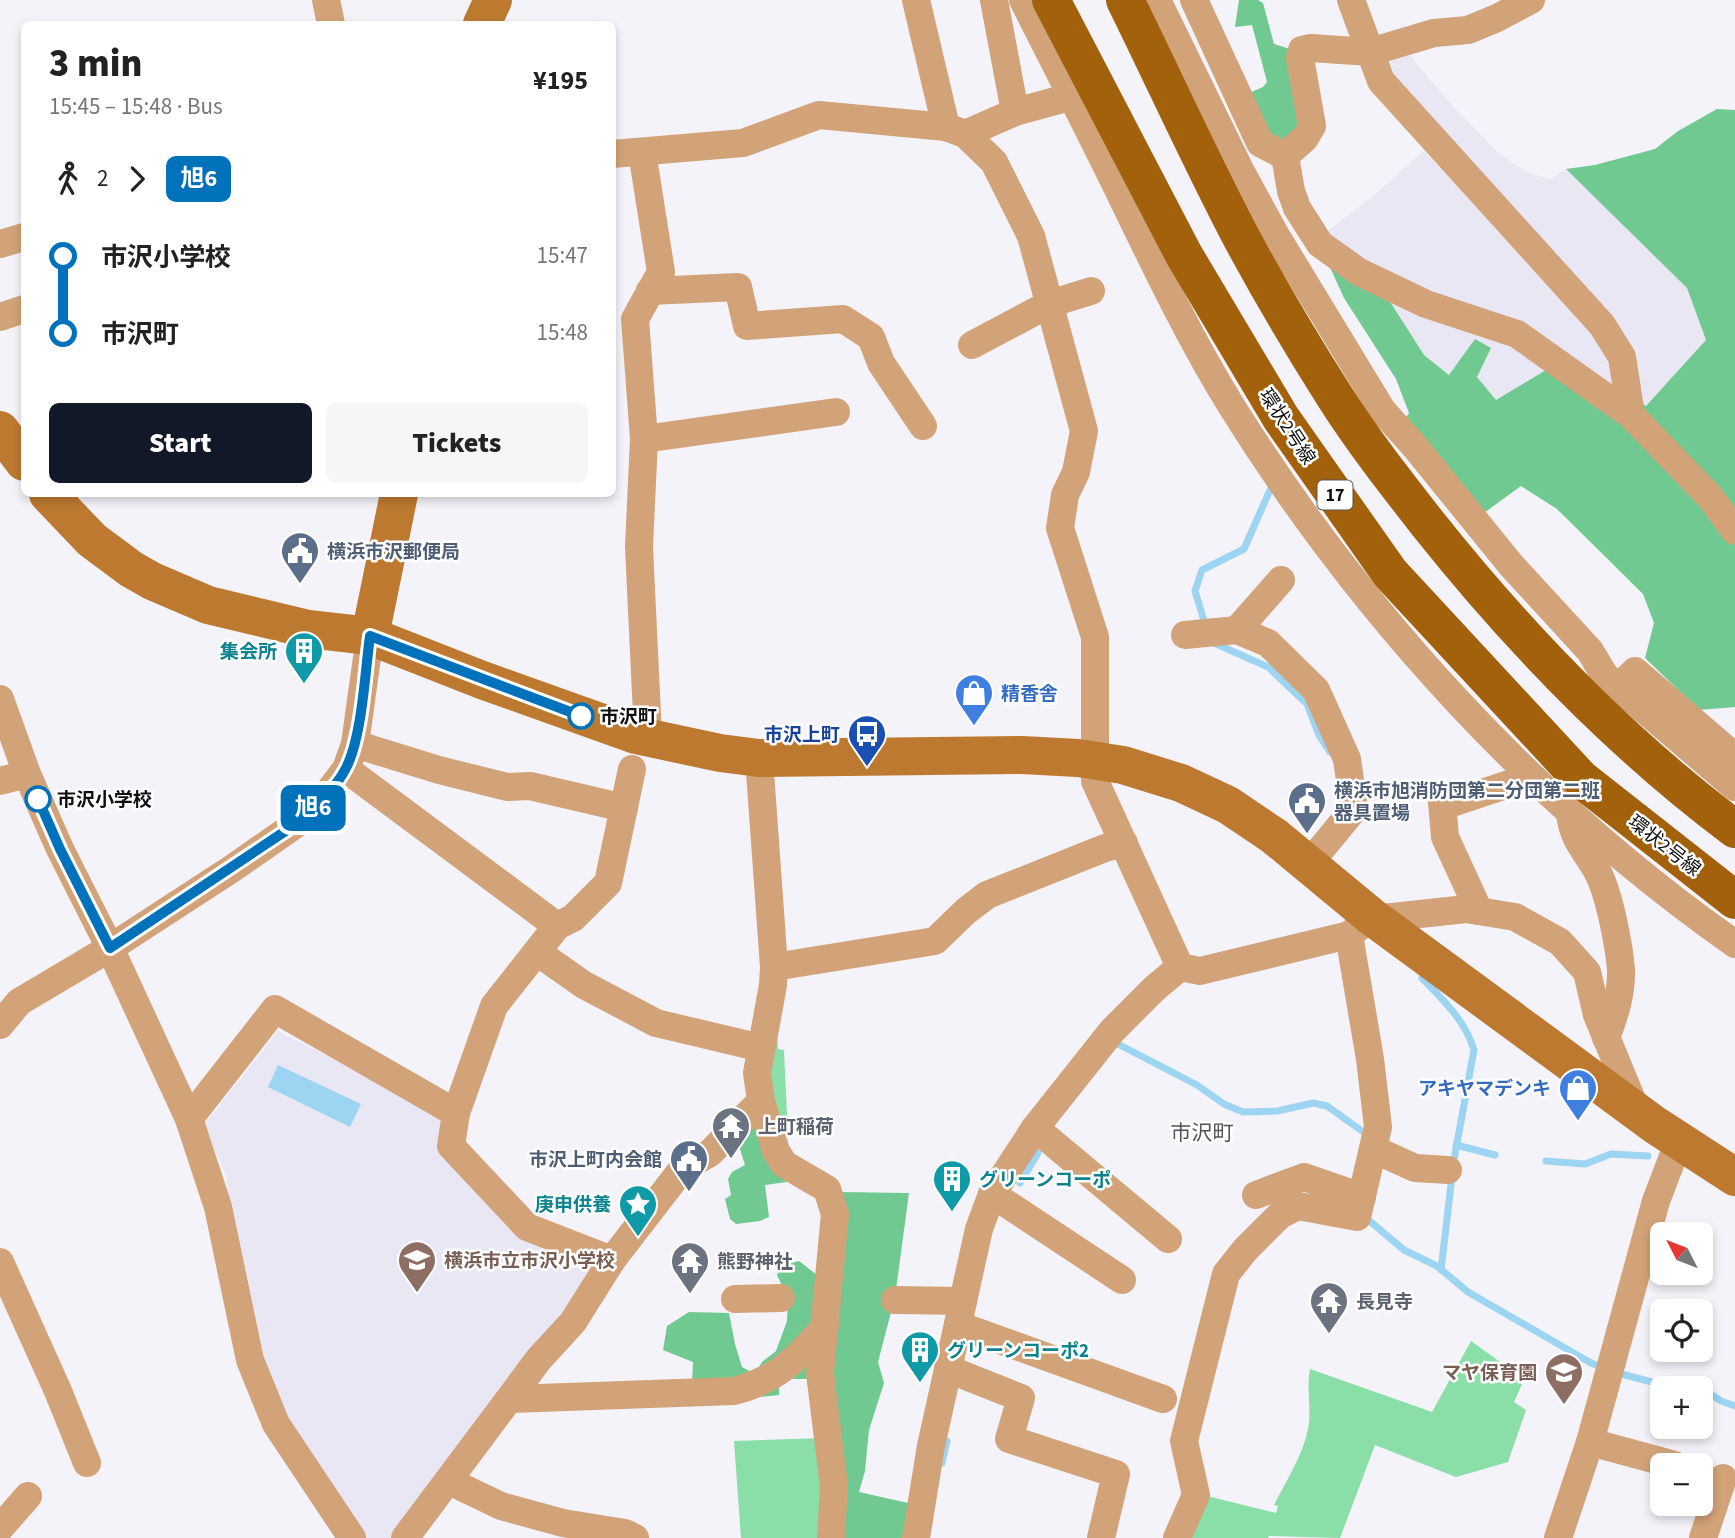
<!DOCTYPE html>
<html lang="en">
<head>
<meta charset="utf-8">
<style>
	body { margin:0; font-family:"Source Sans 3","Noto Sans JP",sans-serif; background:#f6f6f6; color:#222; height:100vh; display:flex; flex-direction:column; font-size:26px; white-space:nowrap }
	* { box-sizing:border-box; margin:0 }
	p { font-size:23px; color:#767676 }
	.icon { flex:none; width:38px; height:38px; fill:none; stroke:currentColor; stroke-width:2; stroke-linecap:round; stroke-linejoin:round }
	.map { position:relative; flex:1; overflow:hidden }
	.details { position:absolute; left:21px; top:21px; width:595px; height:476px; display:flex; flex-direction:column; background:#fff; border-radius:10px; box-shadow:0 4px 10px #0003 }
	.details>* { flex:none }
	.badge { padding:0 14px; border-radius:10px; font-size:24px; line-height:46px }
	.needle { width:46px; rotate:312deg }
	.buttons { position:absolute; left:1650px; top:1222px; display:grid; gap:14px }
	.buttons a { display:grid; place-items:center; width:63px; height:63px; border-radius:10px; background:#fff; box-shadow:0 4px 10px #0003; font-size:35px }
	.map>.badge { position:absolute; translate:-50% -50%; box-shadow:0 0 0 4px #fff }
	.legs { display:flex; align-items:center; gap:10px; height:77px; padding:0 28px; font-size:23px }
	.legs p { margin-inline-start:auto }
	.summary { display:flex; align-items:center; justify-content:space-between; height:119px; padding:0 28px }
	h1 { font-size:38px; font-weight:800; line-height:52px }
	.cta { display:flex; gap:14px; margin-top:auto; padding:14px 28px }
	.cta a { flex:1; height:80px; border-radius:10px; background:#111827; color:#fff; font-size:28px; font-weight:800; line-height:80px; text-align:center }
	.cta a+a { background:#f6f6f6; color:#222 }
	ul { padding:0 28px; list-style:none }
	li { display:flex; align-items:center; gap:24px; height:77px; font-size:26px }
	li i { display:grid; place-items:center; width:10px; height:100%; margin:0 9px; background:currentColor }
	li i::after { content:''; width:18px; height:18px; margin:-9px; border:5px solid; border-radius:50%; background:#fff }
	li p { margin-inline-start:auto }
	li:first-child i { background:linear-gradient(#0000 50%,currentColor 0) }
	li:last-child i { background:linear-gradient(currentColor 50%,#0000 0) }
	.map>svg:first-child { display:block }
</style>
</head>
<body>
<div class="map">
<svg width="1735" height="1538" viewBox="0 0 1735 1538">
	<rect width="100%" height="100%" fill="#f5f3fa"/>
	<g fill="#eae7f4">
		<path d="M1404,49L1452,105L1497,152L1528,173L1550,179L1566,169L1687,288L1706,341L1646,406L1635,400L1631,373L1385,70L1386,55Z"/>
		<path d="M1424,151L1516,246L1606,346L1620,391L1566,358L1496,400L1477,377L1491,348L1475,339L1450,375L1424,355L1382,289L1325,233L1374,195Z"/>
		<path d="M278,1031L444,1116L437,1143L501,1211L600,1269L512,1377L390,1538H363L293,1429L267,1376L248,1277L232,1215L226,1175L204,1125Z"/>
	</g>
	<g fill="#8adea8">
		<path d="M777,1030L778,1049L784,1050L787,1115L791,1117L813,1116L815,1121L813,1124L777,1123L764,1092Z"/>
		<path d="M1471,1341L1507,1367L1522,1384L1514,1402L1526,1410L1508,1462L1456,1477L1375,1445L1340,1538L1269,1536L1268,1538H1186L1203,1495L1276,1513L1278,1506L1274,1505C1286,1481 1303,1455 1308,1429C1312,1411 1306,1388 1310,1369L1432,1412Z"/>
		<path d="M823,1438V1538H741L734,1441Z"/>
	</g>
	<g fill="#6fc991">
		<path d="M1239,0H1258L1263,3L1274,44L1290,49L1299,96L1297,133L1289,141L1273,140L1247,94L1263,87L1267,82L1252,25L1235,27Z"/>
		<path d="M1717,109L1735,110V707L1699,710L1645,658L1654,623L1643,594L1557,509L1521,486L1477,518L1401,425L1409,413L1396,379L1344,298L1329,265L1382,289L1424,355L1449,375L1475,339L1491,348L1477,377L1496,400L1566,358L1646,406L1706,340L1687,288L1566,169L1595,165L1655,149L1678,131Z"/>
		<path d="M757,1115L787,1182L765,1185L769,1217L760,1221L736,1224L730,1219L725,1199L731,1195L728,1179L732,1172L745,1165L740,1149L721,1152Z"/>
		<path d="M839,1192L909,1193L895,1297L878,1362L884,1383L869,1430L865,1471L859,1492L917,1505L903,1538H839L808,1379H779V1395L691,1404L693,1362L663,1350L667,1326L689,1312L729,1313L735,1344L742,1367L755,1374L762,1362L776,1351L787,1321L788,1298L777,1275L782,1265L799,1261L817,1275Z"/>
	</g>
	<path fill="#9cd4f2" d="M278,1065L361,1104L350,1127L268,1087Z"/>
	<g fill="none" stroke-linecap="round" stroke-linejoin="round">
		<g stroke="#9cd4f2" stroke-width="7">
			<path d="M1206,627L1195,591L1202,570L1244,549L1274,481"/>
			<path d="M1214,643L1268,667L1307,704L1319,735L1330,752"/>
			<path d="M1422,978C1443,1000 1465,1020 1474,1050L1453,1165"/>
			<path d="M1114,1045L1116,1043L1197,1085L1224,1104L1243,1112L1277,1111L1313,1103L1327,1106L1369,1136"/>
			<path d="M1456,1145L1495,1155"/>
			<path d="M1546,1161L1585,1164L1611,1154L1648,1156"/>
			<path d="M1020,1183L1038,1153"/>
			<path d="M1365,1217L1404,1250L1437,1266L1468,1292L1591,1363L1603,1368"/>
			<path d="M1441,1270L1452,1176"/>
			<path d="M1614,1372L1659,1384L1694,1383L1721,1401L1735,1406"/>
			<path d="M942,1463L947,1441"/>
		</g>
		<g stroke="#d2a378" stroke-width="28">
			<path d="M326,0L331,24"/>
			<path d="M916,0L946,127"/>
			<path d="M994,0L1015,112"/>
			<path d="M1023,0C1054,61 1085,122 1115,183C1152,259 1188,336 1232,407C1362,615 1534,803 1735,944"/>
			<path d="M1157,0L1240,170L1275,234L1382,410L1416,448L1511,565L1590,651L1605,676L1735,787"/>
			<path d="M1194,0L1260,143L1285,156"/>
			<path d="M1351,0L1381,81L1602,325L1622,357L1631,415"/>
			<path d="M965,134L1015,112L1088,92"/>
			<path d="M642,152L661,272L635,319L644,439L639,547L648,736"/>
			<path d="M612,154L743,143L819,115L946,127L965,134L994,162L1031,236L1084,431L1076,472L1065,495L1060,528L1095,637V781L1180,967"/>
			<path d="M1285,156L1291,191L1297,208L1320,244L1359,272L1426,304L1517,334L1631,415L1710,497L1735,531"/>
			<path d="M1285,156L1305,138L1312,126L1300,58L1302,50L1311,48L1370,52L1434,33L1468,30L1497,18L1531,0"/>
			<path d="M0,244L24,237"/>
			<path d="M650,291L738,287L747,326L843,319L871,337L881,363L923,426"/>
			<path d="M0,317L24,309"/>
			<path d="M972,345L1049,304L1091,291"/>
			<path d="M644,439L836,412"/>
			<path d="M1237,630L1281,580"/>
			<path d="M1185,635L1237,630L1268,643L1316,690L1347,759L1354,809L1308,865"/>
			<path d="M0,699L27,774L60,849L110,948L189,1119L218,1207L250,1360L276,1424L352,1538"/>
			<path d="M1605,700L1635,671L1735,757"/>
			<path d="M355,744L439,770L507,787L530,786L624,808"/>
			<path d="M0,781L27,774"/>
			<path d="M1570,811C1571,836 1584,849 1596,869C1609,891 1619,945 1621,970C1622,993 1614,1017 1606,1038"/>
			<path d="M1479,911L1445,837L1442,802L1452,803L1515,782"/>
			<path d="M1374,919L1466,909L1515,917L1560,942L1587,972L1597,1015L1637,1112"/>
			<path d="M557,926L573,918L608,883L632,769"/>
			<path d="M537,952L584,985L656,1023L761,1048"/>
			<path d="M774,967L935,941L966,911L987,895L1105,848L1124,843"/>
			<path d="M0,1025L19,1002L110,948L233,868L296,824L323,799L346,769L355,744L370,636"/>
			<path d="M761,1101L776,1151L784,1164L827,1189L835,1214L820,1373L834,1486L831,1538"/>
			<path d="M456,1113L451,1146L527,1227L612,1260"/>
			<path d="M189,1119L275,1009L456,1113L494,1006L557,926L346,769"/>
			<path d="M1035,1128L1168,1239"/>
			<path d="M1373,1149L1415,1168L1448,1170"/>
			<path d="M992,1194L1122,1280"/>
			<path d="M1256,1195L1304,1177L1362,1197"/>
			<path d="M0,1262L58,1391L87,1463"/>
			<path d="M735,1299L781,1298"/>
			<path d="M895,1300L963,1301"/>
			<path d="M958,1325L1163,1399"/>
			<path d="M948,1369L1021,1398L1009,1439L1116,1474L1101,1538"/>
			<path d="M511,1399L734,1391C777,1380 797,1359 825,1326"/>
			<path d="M1590,1442L1675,1465"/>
			<path d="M449,1481L501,1506L563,1523L625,1533L635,1538"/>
			<path d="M0,1528L28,1496"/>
			<path d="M405,1538L539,1359L573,1322L612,1260L683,1168L710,1153L761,1101L757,1073L773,985L774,967L759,758"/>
			<path d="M916,1538L931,1446L979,1229L992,1194L1035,1128L1112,1031L1155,988L1180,967L1200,971L1349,935L1372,917"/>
			<path d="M1177,1538L1196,1495L1184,1441L1226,1274L1245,1250L1280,1215L1298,1206L1357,1217L1378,1127L1370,1059L1349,935"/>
			<path d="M1558,1538L1590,1442L1656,1201L1679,1141"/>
			<path d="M1703,1538L1723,1478"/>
		</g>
		<g stroke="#be7930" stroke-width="38">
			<path d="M482,24L493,0"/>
			<path d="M0,430L24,462"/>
			<path d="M48,494L92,540L131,569L152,581L208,605L308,629L370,636L482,680L636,735L720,753L759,758L1022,755L1078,758L1123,765L1181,783L1228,805L1274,836L1372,917L1655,1125L1735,1177"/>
			<path d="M370,636L399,494"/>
		</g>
		<g stroke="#a3610c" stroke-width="38">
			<path d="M1051,0L1184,255L1281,418L1390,573L1581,779L1735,900"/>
			<path d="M1125,0C1164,79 1200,159 1241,237C1270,291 1302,345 1335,397C1363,441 1396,483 1428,524C1518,637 1620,743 1735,829"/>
		</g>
	</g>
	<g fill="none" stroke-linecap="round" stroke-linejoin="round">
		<defs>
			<path id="line-1" d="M38,799L60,849L110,948L296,824C313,808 335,790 346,768C362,738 365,672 370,636L581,716"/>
		</defs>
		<use href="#line-1" stroke="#fff" stroke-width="16"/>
		<use href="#line-1" stroke="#0072bc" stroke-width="10"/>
	</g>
	<defs>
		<symbol id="civic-pin" viewBox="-11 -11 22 30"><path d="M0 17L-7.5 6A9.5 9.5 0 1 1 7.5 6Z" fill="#5c6f8a" stroke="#fff"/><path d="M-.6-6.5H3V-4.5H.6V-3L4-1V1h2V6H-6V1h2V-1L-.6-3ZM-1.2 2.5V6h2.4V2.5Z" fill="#fff"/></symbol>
		<symbol id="building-pin" viewBox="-11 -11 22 30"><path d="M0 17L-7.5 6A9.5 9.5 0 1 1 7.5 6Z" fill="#0f9aa8" stroke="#fff"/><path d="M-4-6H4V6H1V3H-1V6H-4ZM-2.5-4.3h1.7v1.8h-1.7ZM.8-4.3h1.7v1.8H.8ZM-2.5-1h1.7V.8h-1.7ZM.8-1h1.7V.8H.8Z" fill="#fff"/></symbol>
		<symbol id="shop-pin" viewBox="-11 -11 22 30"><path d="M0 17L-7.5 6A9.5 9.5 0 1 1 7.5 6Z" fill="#3f7fe0" stroke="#fff"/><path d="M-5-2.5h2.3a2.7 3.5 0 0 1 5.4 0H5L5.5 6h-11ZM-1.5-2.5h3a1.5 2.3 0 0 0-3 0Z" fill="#fff"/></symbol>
		<symbol id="bus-pin" viewBox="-11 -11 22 30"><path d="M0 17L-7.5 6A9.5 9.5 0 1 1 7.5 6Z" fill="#1a4fb4" stroke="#fff"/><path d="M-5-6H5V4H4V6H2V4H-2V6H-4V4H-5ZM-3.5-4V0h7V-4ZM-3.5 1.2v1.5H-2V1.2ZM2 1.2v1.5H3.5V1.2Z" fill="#fff"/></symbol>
		<symbol id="temple-pin" viewBox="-11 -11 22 30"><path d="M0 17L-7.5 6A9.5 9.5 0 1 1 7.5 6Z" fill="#6b7280" stroke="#fff"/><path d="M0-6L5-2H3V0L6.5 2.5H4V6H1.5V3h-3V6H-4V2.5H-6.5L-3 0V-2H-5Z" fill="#fff"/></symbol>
		<symbol id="sight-pin" viewBox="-11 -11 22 30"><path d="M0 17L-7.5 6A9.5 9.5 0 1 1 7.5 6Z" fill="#0f9aa8" stroke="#fff"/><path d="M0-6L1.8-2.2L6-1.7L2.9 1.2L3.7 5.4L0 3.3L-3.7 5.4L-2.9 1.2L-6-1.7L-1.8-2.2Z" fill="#fff"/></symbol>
		<symbol id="school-pin" viewBox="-11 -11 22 30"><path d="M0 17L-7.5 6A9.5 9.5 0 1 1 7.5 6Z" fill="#8d6e63" stroke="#fff"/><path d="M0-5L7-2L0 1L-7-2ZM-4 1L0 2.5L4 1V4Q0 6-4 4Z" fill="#fff"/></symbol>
	</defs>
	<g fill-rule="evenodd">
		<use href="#civic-pin" x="278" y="529" width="44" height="60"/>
		<use href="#building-pin" x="282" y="629" width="44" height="60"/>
		<use href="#shop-pin" x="952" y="671" width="44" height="60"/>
		<use href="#bus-pin" x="845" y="712" width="44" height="60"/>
		<use href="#civic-pin" x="1285" y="779" width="44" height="60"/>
		<use href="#shop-pin" x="1556" y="1066" width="44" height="60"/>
		<use href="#temple-pin" x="709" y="1104" width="44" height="60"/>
		<use href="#civic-pin" x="667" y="1137" width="44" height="60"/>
		<use href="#building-pin" x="930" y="1157" width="44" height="60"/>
		<use href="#sight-pin" x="616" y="1182" width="44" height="60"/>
		<use href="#school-pin" x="395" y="1238" width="44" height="60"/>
		<use href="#temple-pin" x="668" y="1239" width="44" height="60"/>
		<use href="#temple-pin" x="1307" y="1279" width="44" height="60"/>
		<use href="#building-pin" x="898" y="1328" width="44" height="60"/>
		<use href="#school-pin" x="1542" y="1350" width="44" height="60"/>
	</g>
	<g fill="#fff" stroke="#0072bc" stroke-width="3.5">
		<circle cx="581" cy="716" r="12"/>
		<circle cx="38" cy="799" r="12"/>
	</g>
	<g text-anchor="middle" stroke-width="5" stroke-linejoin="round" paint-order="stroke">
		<rect fill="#fff" stroke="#575658" stroke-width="2" x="1317.5" y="480.5" width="35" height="29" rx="5"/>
		<g font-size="18" font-weight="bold" fill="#0f0e10">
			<text x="1335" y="501">17</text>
		</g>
		<g font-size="19" fill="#0f0e10" stroke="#fff">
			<text transform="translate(1288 426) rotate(57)" y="7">環状2号線</text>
			<text transform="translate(1665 845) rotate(38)" y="7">環状2号線</text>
		</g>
		<g font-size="19" font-weight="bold" fill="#4e5e75" stroke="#fff" text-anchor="start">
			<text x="327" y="558">横浜市沢郵便局</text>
			<text x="1334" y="797">横浜市旭消防団第二分団第二班<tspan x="1334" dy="22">器具置場</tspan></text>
			<text x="662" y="1166" text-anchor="end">市沢上町内会館</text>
		</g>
		<g font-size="19" font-weight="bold" fill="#0d838f" stroke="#fff" text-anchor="end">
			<text x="277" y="658">集会所</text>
			<text x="979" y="1186" text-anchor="start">グリーンコーポ</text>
			<text x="611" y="1211">庚申供養</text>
			<text x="947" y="1357" text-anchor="start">グリーンコーポ2</text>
		</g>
		<g font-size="19" font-weight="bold" fill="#366cbe" stroke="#fff" text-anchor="start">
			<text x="1001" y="700">精香舎</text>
			<text x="1551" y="1095" text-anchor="end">アキヤマデンキ</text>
		</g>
		<g font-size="19" font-weight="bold" fill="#0f0e10" stroke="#fff" text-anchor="start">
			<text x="600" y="723">市沢町</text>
			<text x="57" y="806">市沢小学校</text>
		</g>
		<g font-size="19" font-weight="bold" fill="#164399" stroke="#fff" text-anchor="end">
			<text x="840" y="741">市沢上町</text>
		</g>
		<g font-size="19" font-weight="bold" fill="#5b616d" stroke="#fff" text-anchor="start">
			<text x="758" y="1133">上町稲荷</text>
			<text x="717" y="1268">熊野神社</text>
			<text x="1356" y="1308">長見寺</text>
		</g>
		<g font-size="19" font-weight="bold" fill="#785e54" stroke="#fff" text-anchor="start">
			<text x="444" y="1267">横浜市立市沢小学校</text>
			<text x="1537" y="1379" text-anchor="end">マヤ保育園</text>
		</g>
		<g font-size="21" fill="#545359" stroke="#fff">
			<text x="1202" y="1140">市沢町</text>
		</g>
	</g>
</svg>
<div class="buttons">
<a><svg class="needle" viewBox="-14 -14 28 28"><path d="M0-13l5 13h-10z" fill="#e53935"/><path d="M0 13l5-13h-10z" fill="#767676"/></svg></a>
<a><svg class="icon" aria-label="locate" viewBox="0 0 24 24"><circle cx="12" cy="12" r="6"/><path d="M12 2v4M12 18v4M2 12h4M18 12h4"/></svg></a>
<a>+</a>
<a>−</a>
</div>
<b class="badge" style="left:313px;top:808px;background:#0072bc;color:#fff">旭6</b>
<section class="details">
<div class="summary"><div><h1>3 min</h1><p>15:45 – 15:48 · Bus</p></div><b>¥195</b></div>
<div class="legs"><svg class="icon" aria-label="walk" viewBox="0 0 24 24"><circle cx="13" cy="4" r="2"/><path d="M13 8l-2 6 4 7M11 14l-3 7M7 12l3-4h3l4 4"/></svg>2<svg class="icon" aria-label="forward" viewBox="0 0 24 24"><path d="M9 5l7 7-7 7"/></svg><b class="badge" style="background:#0072bc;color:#fff">旭6</b></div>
<ul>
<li><i style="color:#0072bc"></i><b>市沢小学校</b><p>15:47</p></li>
<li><i style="color:#0072bc"></i><b>市沢町</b><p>15:48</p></li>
</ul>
<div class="cta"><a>Start</a><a>Tickets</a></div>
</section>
</div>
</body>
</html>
